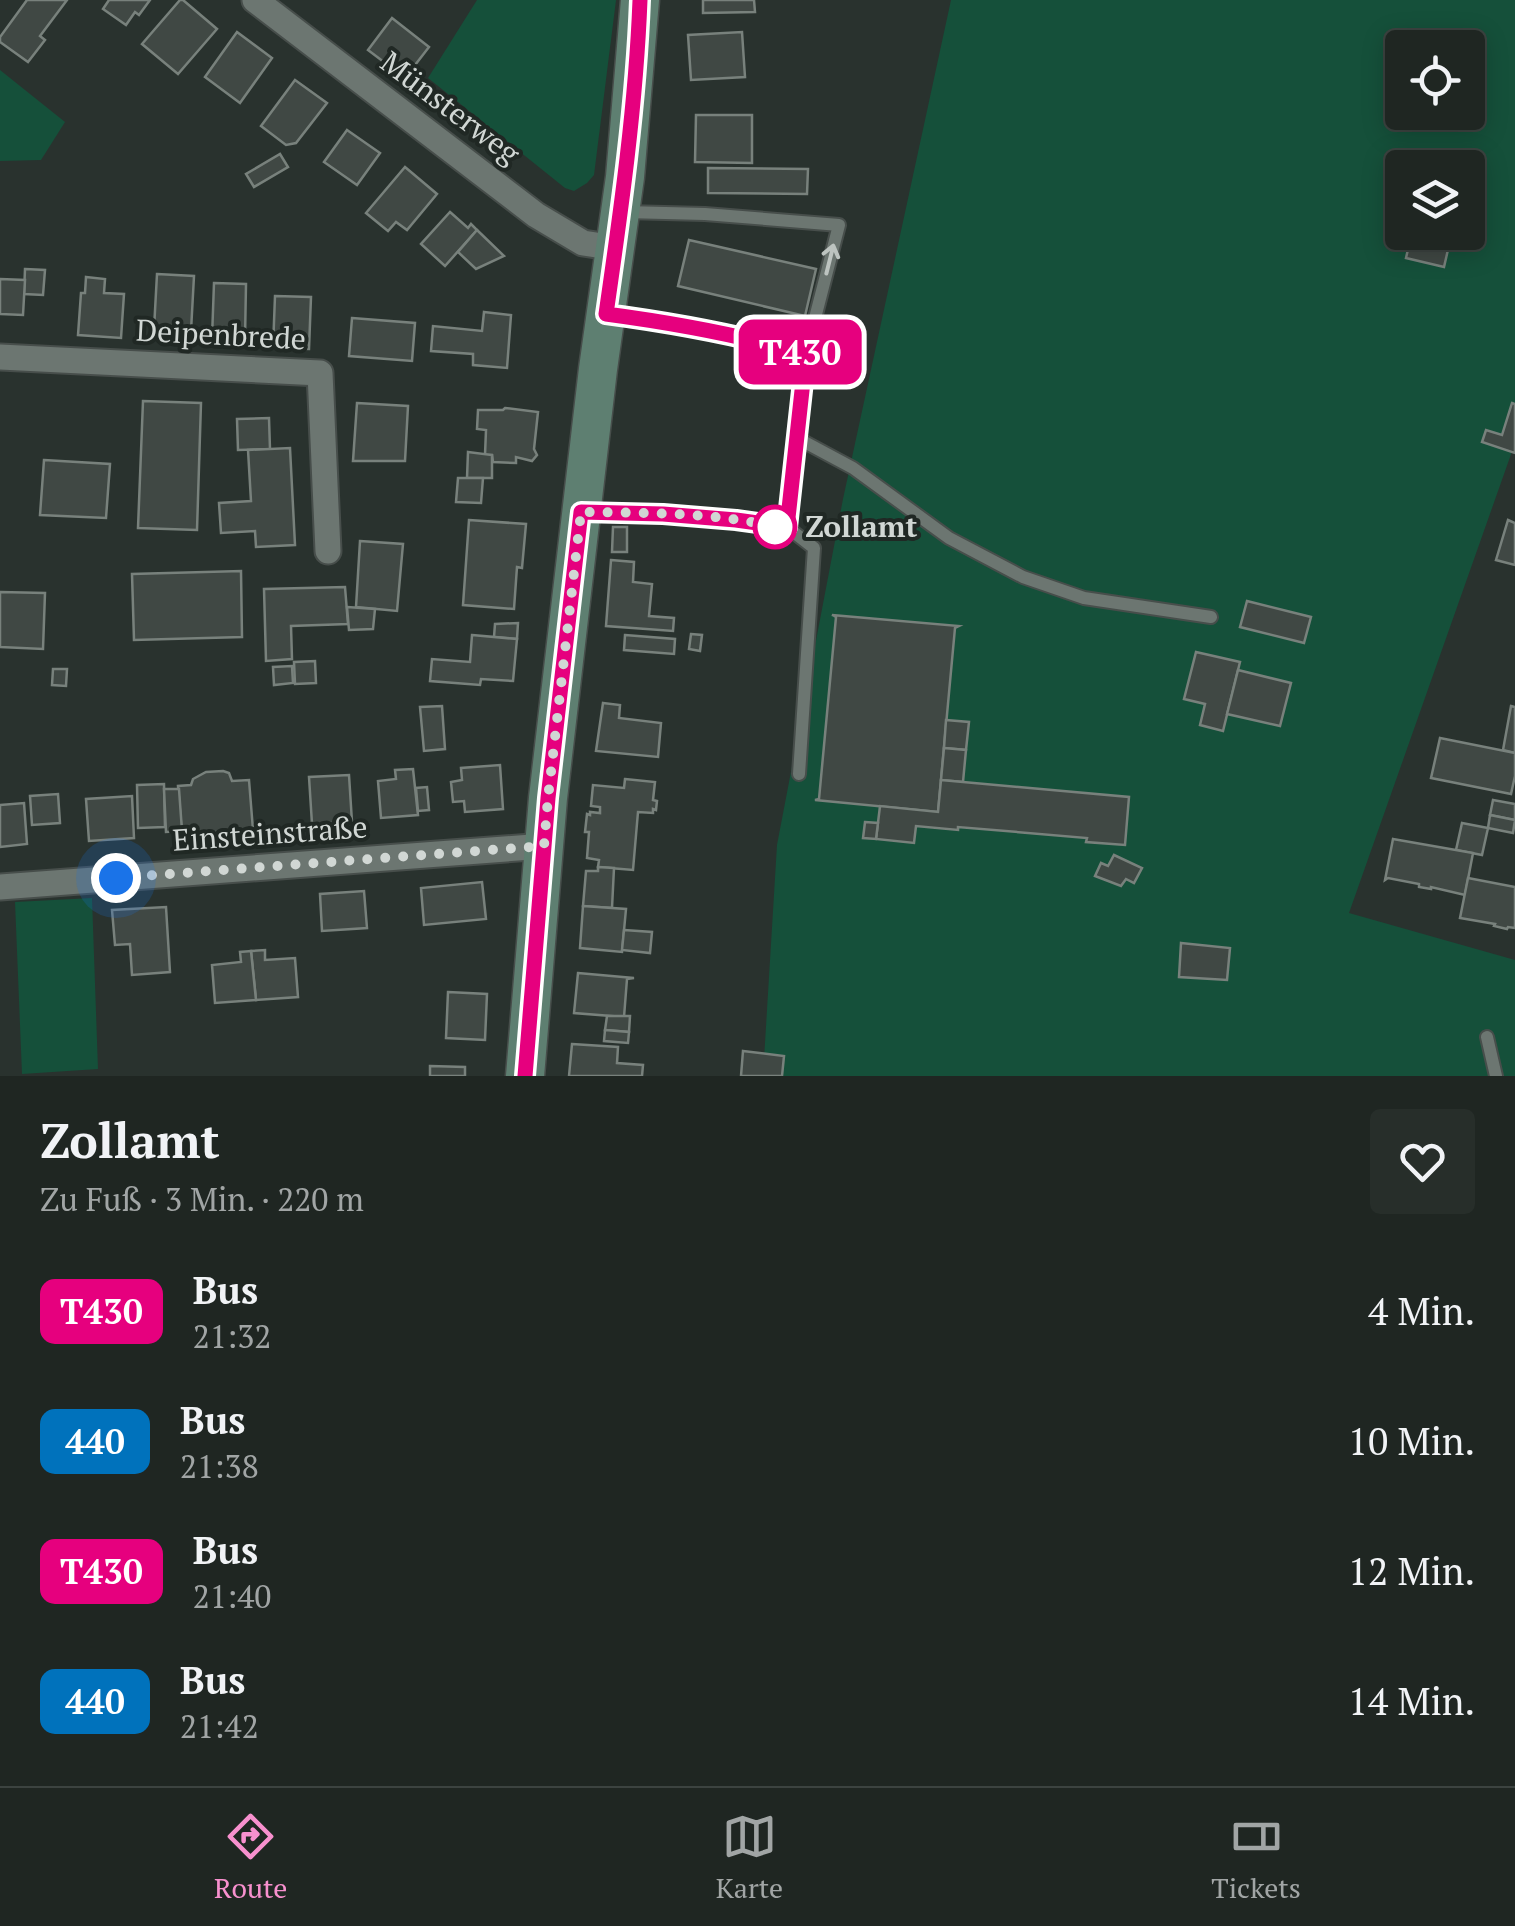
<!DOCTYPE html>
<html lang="de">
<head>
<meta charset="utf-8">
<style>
	body { margin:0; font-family:"PT Serif",serif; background:#272e2a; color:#f1f3f6; height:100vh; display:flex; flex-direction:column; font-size:38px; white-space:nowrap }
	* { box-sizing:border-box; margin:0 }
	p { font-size:32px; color:#a1a5a5 }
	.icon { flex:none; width:55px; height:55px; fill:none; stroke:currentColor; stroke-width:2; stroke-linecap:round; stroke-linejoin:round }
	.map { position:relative; height:1076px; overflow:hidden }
	.side { display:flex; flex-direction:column; background:#1f2622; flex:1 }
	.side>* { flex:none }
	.badge { padding:0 20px; border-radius:15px; font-size:35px; line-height:65px }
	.controls { position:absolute; left:1385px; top:30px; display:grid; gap:20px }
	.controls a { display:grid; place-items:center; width:100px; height:100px; border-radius:10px; background:#1f2622; box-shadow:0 5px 25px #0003,0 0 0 2px #3c4340; font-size:50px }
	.you { position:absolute; width:50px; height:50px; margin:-25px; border:8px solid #fff; border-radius:50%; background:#1a73e8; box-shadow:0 0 0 15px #1a73e833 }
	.map>.badge { position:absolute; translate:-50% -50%; box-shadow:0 0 0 5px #fff }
	.round { display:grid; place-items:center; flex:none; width:105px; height:105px; border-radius:10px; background:#272e2a }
	.summary { display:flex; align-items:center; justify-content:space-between; height:170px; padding:0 40px }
	h1 { font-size:48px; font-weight:800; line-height:75px }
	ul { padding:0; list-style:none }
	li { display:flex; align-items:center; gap:30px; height:130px; padding:0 40px }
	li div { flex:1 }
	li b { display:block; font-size:38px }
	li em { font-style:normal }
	li .badge { min-width:110px; font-weight:700; text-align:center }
	.dock { display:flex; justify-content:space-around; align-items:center; height:140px; border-top:2px solid #3c4340; background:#1f2622; font-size:28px; color:#a1a5a5 }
	.dock a { display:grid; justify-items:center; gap:5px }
	.dock .active { color:#f790ce }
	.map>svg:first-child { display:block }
</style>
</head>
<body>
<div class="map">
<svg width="1515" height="1076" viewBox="0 0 1515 1076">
	<rect width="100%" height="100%" fill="#29322e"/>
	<g fill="#15503a" fill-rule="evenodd">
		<path d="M477,0H616L594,175L587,183L574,191L565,188L428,78Z"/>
		<path d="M951,0H1515V443L1349,913L1515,960V1076H763L777,845L843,499ZM1402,48H1468V112H1402ZM1402,168H1468V232H1402Z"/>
		<path d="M0,70L65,122L41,160L0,161Z"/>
		<path d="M92,898L98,1069L22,1074L15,902Z"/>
	</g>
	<g fill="#404844" stroke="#78817c" stroke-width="2.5">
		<path d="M27,0H67L40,36L45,40L28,62L0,42V37Z"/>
		<path d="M109,0H150L139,15L135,12L126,25L103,9Z"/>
		<path d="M180,0H183L217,29L178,74L142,44Z"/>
		<path d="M703,0H754L755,12L703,13Z"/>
		<path d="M392,18L429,47L405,78L368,50Z"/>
		<path d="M237,32L272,58L240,103L205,77Z"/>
		<path d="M742,32L745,77L691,80L688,35Z"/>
		<path d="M295,80L327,103L296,143L286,145L261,126Z"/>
		<path d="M696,115H752V163L695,162Z"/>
		<path d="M347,130L380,153L357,185L324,162Z"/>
		<path d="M280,154L288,167L254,187L246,174Z"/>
		<path d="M405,167L437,194L407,230L396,222L388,231L366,213Z"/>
		<path d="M708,168L808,169L807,194L708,193Z"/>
		<path d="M450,212L468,228L471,224L477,230L445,266L421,244Z"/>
		<path d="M477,230L504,256L476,269L458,252Z"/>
		<path d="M1412,232L1450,241L1444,267L1406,258Z"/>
		<path d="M689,240L816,269L805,316L678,286Z"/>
		<path d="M25,269L45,270L43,295L24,294Z"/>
		<path d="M157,274L194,276L191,331L154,329Z"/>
		<path d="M86,277L105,279L104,293L124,294L121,338L78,335L81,293H85Z"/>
		<path d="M0,279L25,280L23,315L0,314Z"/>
		<path d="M214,283L246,284L245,339L212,338Z"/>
		<path d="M275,296L311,297L309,349L273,348Z"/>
		<path d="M484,312L511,315L507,368L473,365V354L431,351L433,326L482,331Z"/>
		<path d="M352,318L415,323L412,361L349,356Z"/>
		<path d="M143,401L201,403L197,530L138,528Z"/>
		<path d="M357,403L408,406L405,461H353Z"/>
		<path d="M1512,403L1515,404V453L1482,442L1486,430L1502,435Z"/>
		<path d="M505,408L538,412L534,449L537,455L532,461L516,457V463L493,462L492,455H485L486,430L477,429L478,410H503Z"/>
		<path d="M269,418L270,449L238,450L237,419Z"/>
		<path d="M290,448L295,545L256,547L255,531L221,533L219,503L251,501L248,450Z"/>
		<path d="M468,452L492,455V478H467Z"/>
		<path d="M44,460L110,464L106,518L40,515Z"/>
		<path d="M458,478H483L481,503L456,502Z"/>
		<path d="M469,520L526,524L522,568L517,567L514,609L463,605Z"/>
		<path d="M1508,520L1515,523V565L1496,560Z"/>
		<path d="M613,527H627V552H612Z"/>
		<path d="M360,541L403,544L397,611L356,607Z"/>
		<path d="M611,560L634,562L633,582L652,584L649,616L674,618L673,631L606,626Z"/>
		<path d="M241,571L242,637L134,640L132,574Z"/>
		<path d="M345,587L348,624L291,626L292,659L266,661L264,589Z"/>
		<path d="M0,592L45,593L43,649L0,647Z"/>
		<path d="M1247,601L1311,617L1304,643L1240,627Z"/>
		<path d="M347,607L375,609L373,629L349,630Z"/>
		<path d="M832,615L959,626L955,628L938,812L815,800L819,799L836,617Z"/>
		<path d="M518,623L517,639L494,637L495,624Z"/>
		<path d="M691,634L702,635L700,651L689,649Z"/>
		<path d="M472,635L517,639L513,681L481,679L480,685L430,681L432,659L470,662Z"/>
		<path d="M625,635L675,639L674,654L624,650Z"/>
		<path d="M1196,652L1240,662L1223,731L1200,725L1205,704L1184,699Z"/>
		<path d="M315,661L316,683L295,684L294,662Z"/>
		<path d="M292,666L293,683L274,685L273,667Z"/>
		<path d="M53,669H67L66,686L52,685Z"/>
		<path d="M1238,670L1291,683L1280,726L1227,714Z"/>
		<path d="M603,703L620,705L619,718L661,723L658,757L596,751Z"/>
		<path d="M442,706L445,749L424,751L420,707Z"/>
		<path d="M1511,706L1515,707V753L1503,750Z"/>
		<path d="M946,720L969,722L966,750L944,748Z"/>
		<path d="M1440,738L1515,753V776L1511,794L1431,778Z"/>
		<path d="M944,748L966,750L963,782L941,780Z"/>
		<path d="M500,765L503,809L465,812L464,801L453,802L451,782L462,780L461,768Z"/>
		<path d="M413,769L418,815L381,818L378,781L396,779L395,770Z"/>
		<path d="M223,771L229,773L232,781L249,780L253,830L182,834L178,786L191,785L193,779L206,772Z"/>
		<path d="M349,775L352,822L312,824L309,777Z"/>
		<path d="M625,779L655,782L653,800L657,801L656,810L653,809V813L638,812L633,870L598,867L599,860L587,858L589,832H585L587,814L590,815V812L600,813V807L591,806L593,785L624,788Z"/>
		<path d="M941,780L1129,797L1125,845L1086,842L1087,838L958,827V830L916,826L914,843L876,839L880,806L938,812Z"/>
		<path d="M164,784L165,827L138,828L137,785Z"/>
		<path d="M427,787L429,810L418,811L416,788Z"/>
		<path d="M164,789H179L182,831L166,832Z"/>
		<path d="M58,794L60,823L32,825L30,796Z"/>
		<path d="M132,796L134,838L89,841L86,799Z"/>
		<path d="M1493,800L1515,804V820L1490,815Z"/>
		<path d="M24,803L27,844L0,847V805Z"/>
		<path d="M1490,815L1515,820L1513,833L1488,828Z"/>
		<path d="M865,822L878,823L876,839L863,838Z"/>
		<path d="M1462,823L1488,828L1482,855L1456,850Z"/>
		<path d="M1393,839L1473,853L1465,895L1431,887V889L1419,887V884L1388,878L1385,880Z"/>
		<path d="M1114,855L1142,868L1134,883L1126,879L1121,886L1095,876L1101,863L1108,866Z"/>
		<path d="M598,867L614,868L612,908L583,906L586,871H598Z"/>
		<path d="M1468,878L1515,887V928L1508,927L1507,929L1494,926L1495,924L1460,918Z"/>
		<path d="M482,882L486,919L424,925L421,888Z"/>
		<path d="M364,891L367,928L322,931L320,894Z"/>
		<path d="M583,906L626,909L622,952L580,948Z"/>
		<path d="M166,907L170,972L132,975L130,944L115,945L112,910Z"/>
		<path d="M624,930L652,932L650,953L622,950Z"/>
		<path d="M1181,943L1230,948L1227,980L1179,977Z"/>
		<path d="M265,950V960L295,958L298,997L256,1000L251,951Z"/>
		<path d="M251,951L256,1000L215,1003L212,965L241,962L240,952Z"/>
		<path d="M578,973L634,978L627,979L624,1017L574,1013Z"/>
		<path d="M448,992L487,994L485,1040L446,1038Z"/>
		<path d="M607,1016H630L629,1032L605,1030Z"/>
		<path d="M605,1030L629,1032L628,1043L604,1041Z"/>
		<path d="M572,1044L618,1047L617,1063L643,1065L642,1076H569Z"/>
		<path d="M743,1051L784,1056L782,1076H741Z"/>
		<path d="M430,1066L465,1067V1076H430Z"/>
	</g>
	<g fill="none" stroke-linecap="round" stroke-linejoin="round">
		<defs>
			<g id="lane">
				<path d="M625,212L705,214L839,225L806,353"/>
				<path d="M797,438L853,468L949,538L1023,577L1084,598L1211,617"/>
				<path d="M583,512L663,514L736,520L787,527L806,353C741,335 676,323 609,315"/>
				<path d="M787,527L814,548L799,774"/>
				<path d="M1487,1037L1496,1076"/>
			</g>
			<g id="street">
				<path d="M255,0L536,215L583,243L616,248"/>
				<path d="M0,357L320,373L328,551"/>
				<path d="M0,887L545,846"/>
			</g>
			<path id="secondary" d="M525,1076L548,798L598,369L625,177L640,0"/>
		</defs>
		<use href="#lane" stroke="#474e4b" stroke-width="16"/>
		<use href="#street" stroke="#474e4b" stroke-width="29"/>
		<use href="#secondary" stroke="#474e4b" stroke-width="41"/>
		<use href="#lane" stroke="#6c7671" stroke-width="12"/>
		<use href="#street" stroke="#6c7671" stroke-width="25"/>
		<use href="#secondary" stroke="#5e7f71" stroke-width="38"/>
	</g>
	<defs><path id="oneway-shaft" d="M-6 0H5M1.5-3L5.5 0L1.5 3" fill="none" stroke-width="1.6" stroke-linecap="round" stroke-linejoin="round" transform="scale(2.5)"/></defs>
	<use stroke="#bdc4c0" href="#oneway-shaft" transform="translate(830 259) rotate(-76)"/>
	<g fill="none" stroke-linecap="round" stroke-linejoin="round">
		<defs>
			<path id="line" d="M525,1076L548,798L581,512L663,514L736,520L787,527L806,354C740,335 674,323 606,314C621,210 636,105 640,0"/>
		</defs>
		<use href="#line" stroke="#fff" stroke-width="22"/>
		<use href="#line" stroke="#e6007e" stroke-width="15"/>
		<path stroke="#d1d7d4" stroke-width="10" stroke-dasharray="0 18" d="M116,878L544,846L548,798L581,512C645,513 713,512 775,527"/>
	</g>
	<circle fill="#fff" stroke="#e6007e" stroke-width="5" cx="775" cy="527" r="20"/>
	<g text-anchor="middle" stroke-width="8" stroke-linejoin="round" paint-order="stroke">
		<g font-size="30" fill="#d1d7d4" stroke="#202824">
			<text transform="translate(450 108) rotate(37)" y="10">Münsterweg</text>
			<text transform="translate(221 335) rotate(3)" y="10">Deipenbrede</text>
			<text transform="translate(270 834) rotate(-4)" y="10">Einsteinstraße</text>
		</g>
		<g font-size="30" font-weight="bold" fill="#d1d7d4" stroke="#202824" text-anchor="start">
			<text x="805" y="537">Zollamt</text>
		</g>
	</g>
</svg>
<div class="controls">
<a><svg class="icon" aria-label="locate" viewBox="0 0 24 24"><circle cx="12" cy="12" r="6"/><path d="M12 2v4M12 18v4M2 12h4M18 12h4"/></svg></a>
<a><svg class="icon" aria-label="layers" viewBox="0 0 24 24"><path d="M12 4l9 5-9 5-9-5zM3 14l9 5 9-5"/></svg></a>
</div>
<div class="you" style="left:116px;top:878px"></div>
<b class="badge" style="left:800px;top:352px;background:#e6007e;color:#fff">T430</b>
</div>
<section class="side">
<div class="summary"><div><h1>Zollamt</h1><p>Zu Fuß · 3 Min. · 220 m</p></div><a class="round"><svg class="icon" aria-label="heart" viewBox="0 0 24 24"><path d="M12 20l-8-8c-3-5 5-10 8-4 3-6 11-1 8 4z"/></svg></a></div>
<ul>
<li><span class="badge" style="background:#e6007e;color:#fff">T430</span><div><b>Bus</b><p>21:32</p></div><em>4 Min.</em></li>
<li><span class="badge" style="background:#0072bc;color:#fff">440</span><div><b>Bus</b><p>21:38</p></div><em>10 Min.</em></li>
<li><span class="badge" style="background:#e6007e;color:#fff">T430</span><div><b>Bus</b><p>21:40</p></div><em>12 Min.</em></li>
<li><span class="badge" style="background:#0072bc;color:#fff">440</span><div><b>Bus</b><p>21:42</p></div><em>14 Min.</em></li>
</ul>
</section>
<nav class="dock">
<a class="active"><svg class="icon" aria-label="directions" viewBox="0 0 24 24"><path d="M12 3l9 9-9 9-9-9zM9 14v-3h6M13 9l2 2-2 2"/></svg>Route</a>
<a><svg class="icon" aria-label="map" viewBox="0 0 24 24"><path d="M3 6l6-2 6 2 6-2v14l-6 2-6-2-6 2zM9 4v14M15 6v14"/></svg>Karte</a>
<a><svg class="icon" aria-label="tickets" viewBox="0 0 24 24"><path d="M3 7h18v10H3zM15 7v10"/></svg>Tickets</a>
</nav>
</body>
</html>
